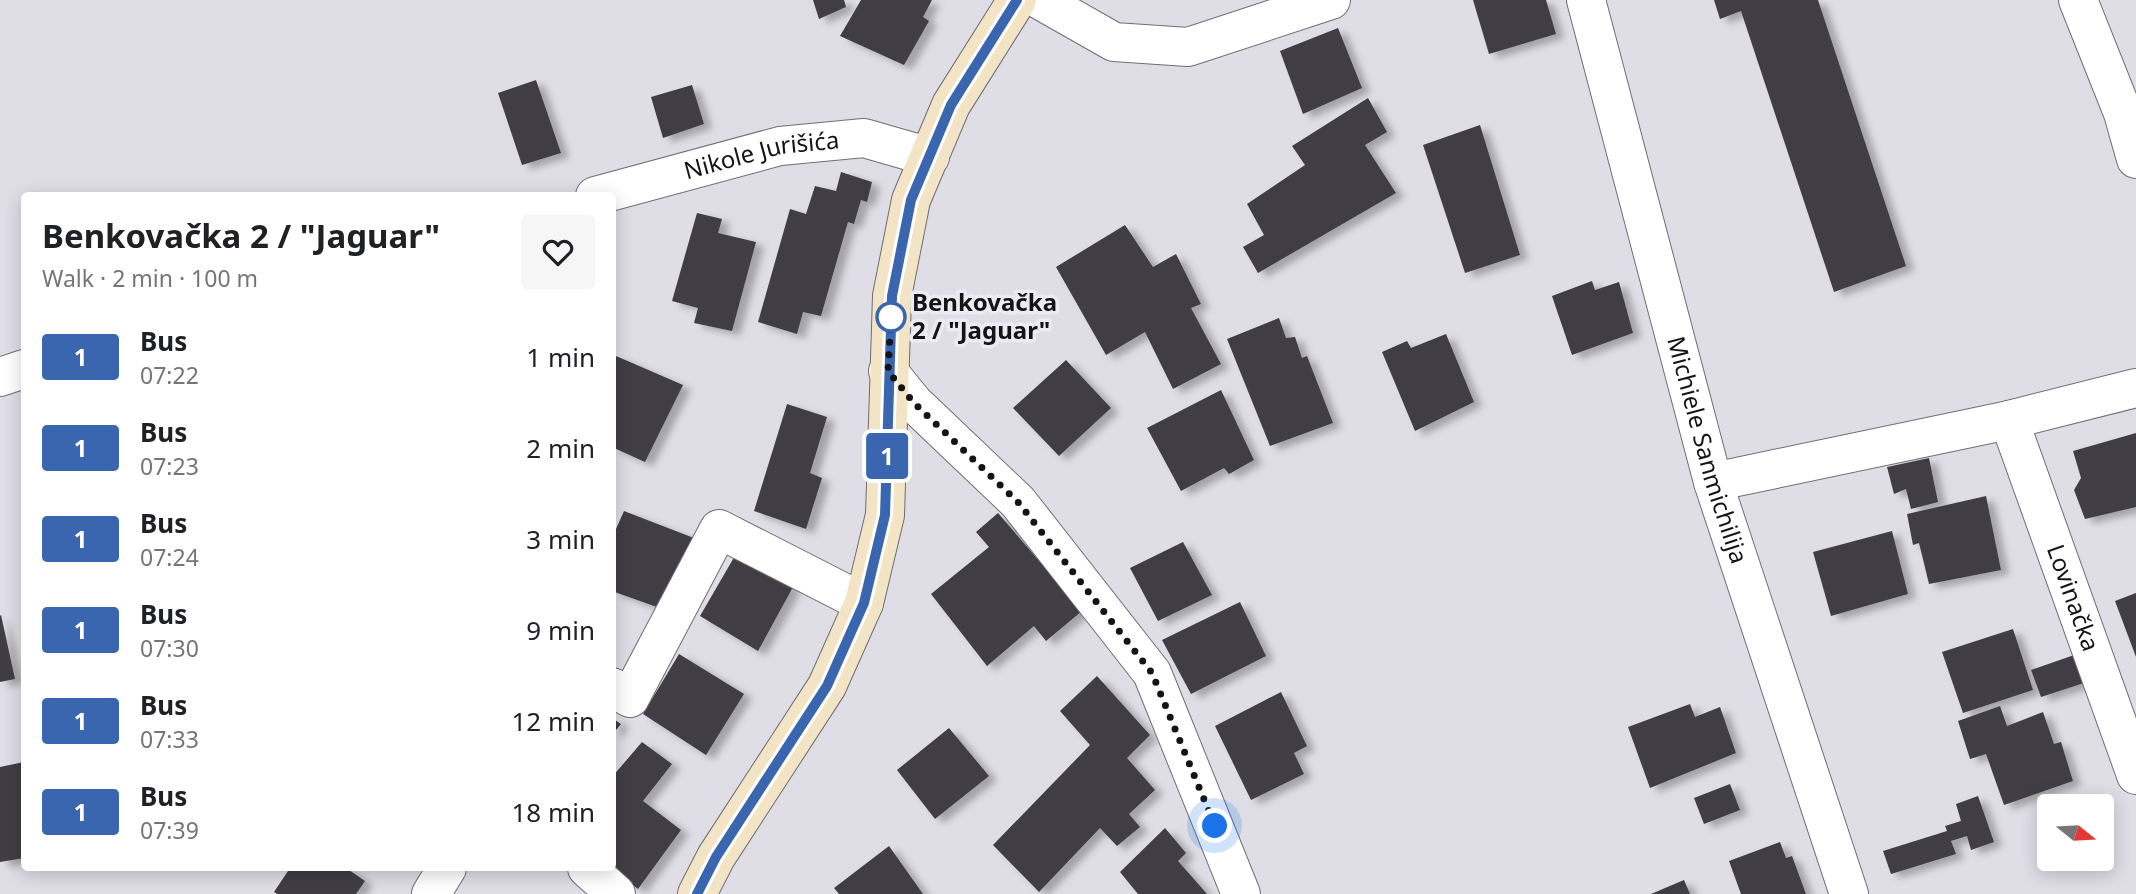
<!DOCTYPE html>
<html lang="en">
<head>
<meta charset="utf-8">
<style>
	body { margin:0; font-family:"Noto Sans",sans-serif; background:#f6f6f6; color:#202124; height:100vh; display:flex; flex-direction:column; font-size:26px; white-space:nowrap }
	* { box-sizing:border-box; margin:0 }
	p { font-size:23px; color:#757577 }
	.icon { flex:none; width:38px; height:38px; fill:none; stroke:currentColor; stroke-width:2; stroke-linecap:round; stroke-linejoin:round }
	.map { position:relative; flex:1; overflow:hidden }
	.panel { position:absolute; left:21px; top:192px; width:595px; height:679px; display:flex; flex-direction:column; background:#fff; border-radius:7px; box-shadow:0 4px 18px #0003 }
	.panel>* { flex:none }
	.badge { padding:0 14px; border-radius:5px; font-size:24px; line-height:46px }
	.needle { width:46px; rotate:108deg }
	.buttons { position:absolute; left:2037px; top:794px; display:grid; gap:14px }
	.buttons a { display:grid; place-items:center; width:77px; height:77px; border-radius:7px; background:#fff; box-shadow:0 4px 18px #0003; font-size:35px }
	.you { position:absolute; width:35px; height:35px; margin:-18px; border:5px solid #fff; border-radius:50%; background:#1a73e8; box-shadow:0 0 0 10px #1a73e833 }
	.map>.badge { position:absolute; translate:-50% -50%; box-shadow:0 0 0 4px #fff }
	.round { display:grid; place-items:center; flex:none; width:74px; height:74px; border-radius:7px; background:#f6f6f6 }
	.head { display:flex; align-items:center; justify-content:space-between; height:119px; padding:0 21px }
	h1 { font-size:33px; font-weight:700; line-height:52px }
	ul { padding:0; list-style:none }
	li { display:flex; align-items:center; gap:21px; height:91px; padding:0 21px }
	li div { flex:1 }
	li b { display:block; font-size:26px }
	li em { font-style:normal }
	li .badge { min-width:77px; font-weight:700; text-align:center }
	.map>svg:first-child { display:block }
</style>
</head>
<body>
<div class="map">
<svg width="2136" height="894" viewBox="0 0 2136 894">
	<defs>
		<filter id="shadow"><feDropShadow dx="8" dy="4.5" stdDeviation="3.5" flood-color="#0004"/></filter>
	</defs>
	<rect width="100%" height="100%" fill="#dfdee6"/>
	<g fill="#3f3e45" filter="url(#shadow)">
		<path d="M813,0H844L846,7L819,19Z"/>
		<path d="M861,0H932L923,17L929,21L904,65L840,36Z"/>
		<path d="M1473,0H1546L1556,34L1489,54Z"/>
		<path d="M1714,0H1818L1906,266L1834,292L1741,11L1720,19Z"/>
		<path d="M1338,28L1362,88L1303,114L1280,51Z"/>
		<path d="M536,80L561,153L522,165L498,93Z"/>
		<path d="M692,85L704,124L663,138L651,97Z"/>
		<path d="M1368,98L1387,132L1365,145L1396,193L1258,273L1243,247L1264,235L1247,204L1305,165L1292,146Z"/>
		<path d="M1480,125L1520,255L1465,273L1423,145Z"/>
		<path d="M841,172L872,182L867,202L861,200L854,224L848,222L821,316L803,312L797,334L758,322L790,209L806,214L815,186L836,191Z"/>
		<path d="M697,213L722,219L718,233L756,242L732,331L694,323L698,308L672,301Z"/>
		<path d="M1125,225L1153,267L1176,254L1201,304L1191,308L1221,364L1173,389L1145,332L1106,355L1056,267Z"/>
		<path d="M1592,281L1595,290L1619,282L1633,333L1572,355L1552,296Z"/>
		<path d="M1279,318L1286,338L1295,337L1302,358L1307,356L1333,423L1270,446L1227,339Z"/>
		<path d="M1446,334L1474,402L1415,431L1382,352L1407,341L1411,348Z"/>
		<path d="M616,356L683,385L645,462L612,447V363Z"/>
		<path d="M1066,360L1111,408L1059,456L1013,408Z"/>
		<path d="M1221,390L1254,460L1229,474L1224,468L1181,491L1147,428Z"/>
		<path d="M787,404L827,417L810,473L822,478L806,529L754,511Z"/>
		<path d="M2136,433V507L2085,519L2074,490L2081,478L2073,451Z"/>
		<path d="M1929,458L1938,502L1911,509L1906,489L1894,494L1887,467Z"/>
		<path d="M1986,496L2001,570L1929,584L1919,543L1913,545L1907,514Z"/>
		<path d="M624,511L699,540L668,611L612,591V538Z"/>
		<path d="M998,513L1082,611L1046,641L1034,626L987,666L931,594L989,547L976,532Z"/>
		<path d="M1892,531L1908,594L1831,616L1813,552Z"/>
		<path d="M1183,542L1212,595L1158,621L1130,568Z"/>
		<path d="M736,554L793,587L758,651L700,616Z"/>
		<path d="M2136,593V657L2115,601Z"/>
		<path d="M1240,602L1266,656L1191,694L1162,640Z"/>
		<path d="M1,615L15,679L0,682V616Z"/>
		<path d="M2013,629L2033,690L1963,713L1942,652Z"/>
		<path d="M2080,653L2090,681L2041,697L2031,670Z"/>
		<path d="M679,654L744,694L706,755L643,714Z"/>
		<path d="M1097,676L1150,735L1127,758L1155,790L1129,814L1140,827L1117,846L1100,828L1039,892L993,845L1090,745L1060,711Z"/>
		<path d="M1281,692L1307,746L1294,753L1304,774L1251,800L1215,726Z"/>
		<path d="M1690,704L1695,717L1720,707L1736,753L1650,788L1628,727Z"/>
		<path d="M2000,706L2007,726L2043,712L2054,744L2061,742L2073,781L2004,805L1986,754L1970,759L1958,721Z"/>
		<path d="M612,718L621,724L612,735Z"/>
		<path d="M949,728L989,776L935,819L897,770Z"/>
		<path d="M642,742L672,764L643,801L681,830L638,889L610,868H612L613,857L612,777Z"/>
		<path d="M24,762V858L0,862V767Z"/>
		<path d="M1730,784L1740,810L1704,824L1694,798Z"/>
		<path d="M1978,796L1994,842L1971,850L1967,836L1951,841L1956,854L1891,874L1883,851L1947,831L1945,826L1961,821L1956,804Z"/>
		<path d="M1165,828L1186,853L1178,861L1207,894H1138L1120,872Z"/>
		<path d="M1780,842L1786,858L1792,856L1806,894H1741L1729,861Z"/>
		<path d="M889,846L923,894H839L834,888Z"/>
		<path d="M290,868H346L365,881L356,894H277L274,892Z"/>
		<path d="M1684,880L1690,894H1651Z"/>
	</g>
	<g fill="none" stroke-linecap="round" stroke-linejoin="round">
		<defs>
			<g id="street">
				<path d="M1040,0L1114,42L1188,47L1331,0"/>
				<path id="s1" d="M1586,0L1713,482L1849,894"/>
				<path d="M2078,0L2123,113L2136,159"/>
				<path id="s2" d="M595,196L780,146L864,138L930,157"/>
				<path d="M888,371L914,403L1018,502L1152,673L1241,894"/>
				<path d="M0,377L24,369"/>
				<path id="s3" d="M2009,420L2136,775"/>
				<path d="M1713,482L2009,420L2136,388"/>
				<path d="M612,687L630,698L719,529L864,603"/>
				<path d="M587,868L616,894"/>
				<path d="M431,894L447,868"/>
			</g>
			<path id="secondary" d="M697,894L716,857L827,686L864,603L885,515L892,296L911,200L951,105L1017,0"/>
		</defs>
		<use href="#street" stroke="#6f6d75" stroke-width="40"/>
		<use href="#secondary" stroke="#6f6d75" stroke-width="40"/>
		<use href="#street" stroke="#fff" stroke-width="38"/>
		<use href="#secondary" stroke="#f3e4c6" stroke-width="38"/>
	</g>
	<g fill="none" stroke-linecap="round" stroke-linejoin="round">
		<defs>
			<path id="line" d="M697,894L716,857L827,686L864,603L885,515L892,296L911,200L951,105L1017,0"/>
		</defs>
		<use href="#line" stroke="#fff" stroke-width="16"/>
		<use href="#line" stroke="#3a66af" stroke-width="10"/>
		<path stroke="#141417" stroke-width="7" stroke-dasharray="0 12.6" d="M891,317L888,371L914,403L1018,502L1152,673L1215,826"/>
	</g>
	<circle fill="#fff" stroke="#3a66af" stroke-width="3.5" cx="891" cy="317" r="14"/>
	<g text-anchor="middle" stroke-width="7" stroke-linejoin="round" paint-order="stroke">
		<g font-size="24" fill="#141417" stroke="#ecebf4">
			<text dy="8" stroke="none"><textPath href="#s2" startOffset="172">Nikole Jurišića</textPath></text>
			<text dy="8" stroke="none"><textPath href="#s1" startOffset="466">Michiele Sanmichilija</textPath></text>
			<text dy="8" stroke="none"><textPath href="#s3" startOffset="189">Lovinačka</textPath></text>
		</g>
		<g font-size="24" font-weight="bold" fill="#141417" stroke="#ecebf4" text-anchor="start">
			<text x="912" y="311">Benkovačka<tspan x="912" dy="28">2 / "Jaguar"</tspan></text>
		</g>
	</g>
</svg>
<div class="buttons">
<a><svg class="needle" viewBox="-14 -14 28 28"><path d="M0-13l5 13h-10z" fill="#e53935"/><path d="M0 13l5-13h-10z" fill="#757577"/></svg></a>
</div>
<div class="you" style="left:1215px;top:826px"></div>
<b class="badge" style="left:887px;top:456px;background:#3a66af;color:#fff">1</b>
<section class="panel">
<div class="head"><div><h1>Benkovačka 2 / &quot;Jaguar&quot;</h1><p>Walk · 2 min · 100 m</p></div><a class="round"><svg class="icon" aria-label="heart" viewBox="0 0 24 24"><path d="M12 20l-8-8c-3-5 5-10 8-4 3-6 11-1 8 4z"/></svg></a></div>
<ul>
<li><span class="badge" style="background:#3a66af;color:#fff">1</span><div><b>Bus</b><p>07:22</p></div><em>1 min</em></li>
<li><span class="badge" style="background:#3a66af;color:#fff">1</span><div><b>Bus</b><p>07:23</p></div><em>2 min</em></li>
<li><span class="badge" style="background:#3a66af;color:#fff">1</span><div><b>Bus</b><p>07:24</p></div><em>3 min</em></li>
<li><span class="badge" style="background:#3a66af;color:#fff">1</span><div><b>Bus</b><p>07:30</p></div><em>9 min</em></li>
<li><span class="badge" style="background:#3a66af;color:#fff">1</span><div><b>Bus</b><p>07:33</p></div><em>12 min</em></li>
<li><span class="badge" style="background:#3a66af;color:#fff">1</span><div><b>Bus</b><p>07:39</p></div><em>18 min</em></li>
</ul>
</section>
</div>
</body>
</html>
